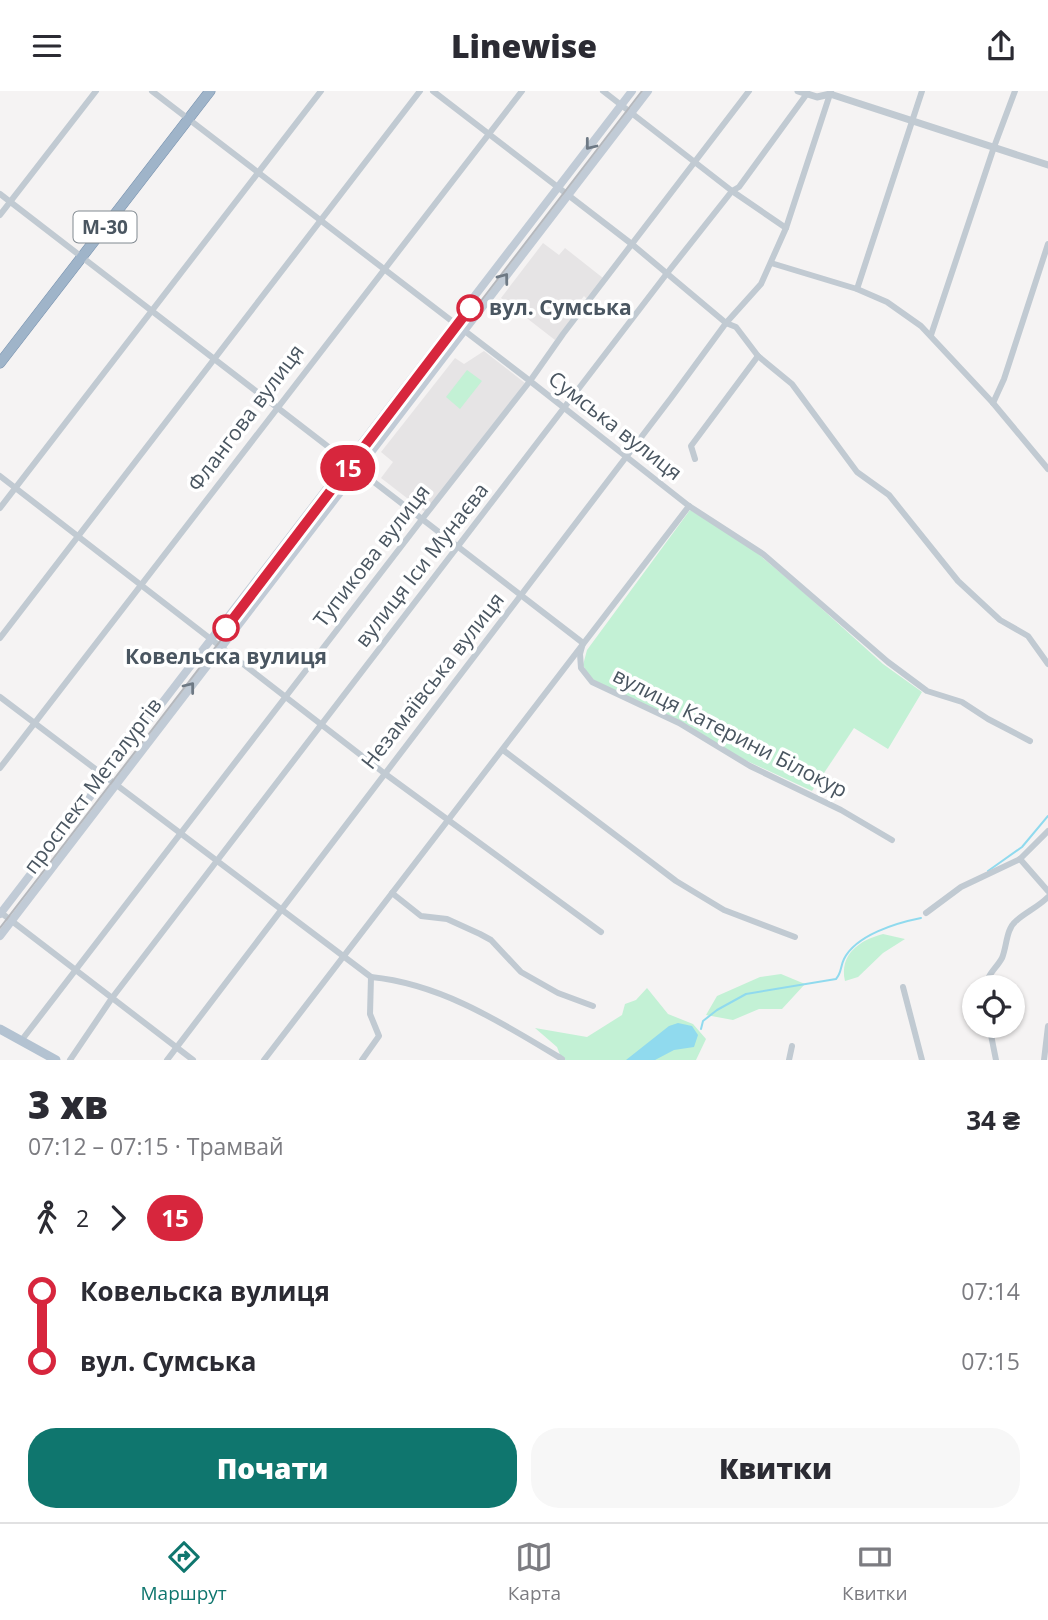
<!DOCTYPE html>
<html lang="uk">
<head>
<meta charset="utf-8">
<style>
	body { margin:0; font-family:"Open Sans",sans-serif; background:#f7f7f7; color:#2b2b33; height:100vh; display:flex; flex-direction:column; font-size:26px; white-space:nowrap }
	* { box-sizing:border-box; margin:0 }
	p { font-size:23px; color:#7c7c81 }
	.icon { flex:none; width:38px; height:38px; fill:none; stroke:currentColor; stroke-width:2; stroke-linecap:round; stroke-linejoin:round }
	.map { position:relative; height:969px; overflow:hidden }
	.sheet { display:flex; flex-direction:column; background:#fff; flex:1 }
	.sheet>* { flex:none }
	.badge { padding:0 14px; border-radius:23px; font-size:24px; line-height:46px }
	.tools { position:absolute; left:962px; top:884px; display:grid; gap:14px }
	.tools a { display:grid; place-items:center; width:63px; height:63px; border-radius:50%; background:#fff; box-shadow:0 2px 5px #0004; font-size:35px }
	.map>.badge { position:absolute; translate:-50% -50%; box-shadow:0 0 0 4px #fff }
	.legs { display:flex; align-items:center; gap:10px; height:77px; padding:0 28px; font-size:23px }
	.legs p { margin-inline-start:auto }
	.overview { display:flex; align-items:center; justify-content:space-between; height:119px; padding:0 28px }
	h1 { font-size:38px; font-weight:800; line-height:52px }
	.action { display:flex; gap:14px; margin-top:auto; padding:14px 28px }
	.action a { flex:1; height:80px; border-radius:28px; background:#0f766e; color:#fff; font-size:28px; font-weight:800; line-height:80px; text-align:center }
	.action a+a { background:#f7f7f7; color:#2b2b33 }
	ul { padding:0 28px; list-style:none }
	li { display:flex; align-items:center; gap:24px; height:70px; font-size:26px }
	li i { display:grid; place-items:center; width:10px; height:100%; margin:0 9px; background:currentColor }
	li i::after { content:''; width:18px; height:18px; margin:-9px; border:5px solid; border-radius:50%; background:#fff }
	li p { margin-inline-start:auto }
	li:first-child i { background:linear-gradient(#0000 50%,currentColor 0) }
	li:last-child i { background:linear-gradient(currentColor 50%,#0000 0) }
	header { display:flex; justify-content:space-between; align-items:center; height:91px; padding:0 28px; background:#fff; font-size:32px; font-weight:800 }
	.menu { display:flex; justify-content:space-around; align-items:center; height:98px; border-top:2px solid #e1e1e2; background:#fff; font-size:19px; color:#7c7c81 }
	.menu a { display:grid; justify-items:center; gap:4px }
	.menu .current { color:#0f766e }
	.map>svg:first-child { display:block }
</style>
</head>
<body>
<header><svg class="icon" aria-label="menu" viewBox="0 0 24 24"><path d="M4 6h16M4 12h16M4 18h16"/></svg>Linewise<svg class="icon" aria-label="share" viewBox="0 0 24 24"><path d="M12 15V3M7 8l5-5 5 5M5 13v7h14v-7"/></svg></header>
<div class="map">
<svg width="1048" height="969" viewBox="0 0 1048 969">
	<rect width="100%" height="100%" fill="#f5f3f3"/>
	<g fill="#e6e4e5">
		<path d="M543,152L559,164L565,157L603,187L587,208L584,205L578,213L581,216L555,249L501,207Z"/>
		<path d="M484,260L525,292L425,421L381,387L393,371L381,361L455,267L464,273Z"/>
	</g>
	<g fill="#c3f1d5">
		<path d="M467,279L482,290L460,318L446,306Z"/>
		<path d="M690,419L744,451L801,499L883,573L922,601L888,658L854,637L812,700L745,669L590,587L583,574L587,559Z"/>
		<path d="M883,843L905,848L883,862L858,886L845,890C839,863 860,849 883,843Z"/>
		<path d="M781,883L805,893L782,918H759L733,929L706,924L717,905L760,886Z"/>
		<path d="M647,897L668,923L693,933L706,948L696,969H562L557,956L535,937L587,946L622,924L625,913L636,909Z"/>
	</g>
	<path fill="#90daee" d="M678,932L692,935L698,944L694,956L674,959L655,969H626L669,935Z"/>
	<g fill="none" stroke-linecap="round" stroke-linejoin="round">
		<g stroke="#90daee" stroke-width="2">
			<path d="M988,780L1022,756L1048,725"/>
			<path d="M701,938L703,930L717,919L746,903L836,888C842,881 840,876 844,868C856,844 896,832 921,827"/>
		</g>
		<defs>
			<path id="trunk" d="M0,272L210,0"/>
		</defs>
		<use href="#trunk" stroke="#7690ad" stroke-width="11"/>
		<g stroke="#c1cad2" stroke-width="6">
			<path d="M152,0L530,290L689,415L763,463L888,571L927,600L962,611L988,628L1030,650"/>
			<path d="M433,0L633,154L726,232L736,236L758,265L792,293L857,381L889,404L958,490L1000,529L1028,545L1048,573"/>
			<path d="M603,0L732,100L786,137"/>
			<path d="M0,103L583,552L580,563L581,577L592,591L679,632L750,675L841,719L892,749"/>
			<path d="M0,124L96,0"/>
			<path d="M771,172L857,198L887,211L921,235L993,312L1048,378"/>
			<path d="M857,198L922,0"/>
			<path d="M931,244L994,56L1015,0"/>
			<path d="M993,312L1004,288L1048,153"/>
			<path d="M695,368L691,355L758,265"/>
			<path d="M0,385L384,682L601,841"/>
			<path d="M0,417L321,0"/>
			<path d="M0,547L420,0"/>
			<path d="M0,606L371,886C442,893 502,932 562,968"/>
			<path d="M503,659L676,790L724,819L795,846"/>
			<path d="M0,677L522,0"/>
			<path d="M1020,768L1048,800"/>
			<path d="M392,802L421,825L447,828L480,843L491,849L521,881L558,902L593,915"/>
			<path d="M0,821L193,969"/>
			<path d="M926,822L961,796L1020,768L1048,740"/>
			<path d="M903,896L922,969"/>
			<path d="M986,896C987,883 996,878 1002,867C1007,855 1006,838 1016,830C1026,821 1038,816 1048,806"/>
			<path d="M989,934L996,969"/>
			<path d="M21,950L423,427L530,290L563,243L749,0"/>
			<path d="M70,969L112,907L216,771L668,181L732,100L739,96L806,4"/>
			<path d="M167,969L671,307L726,232L761,193L786,137L831,0"/>
			<path d="M264,969L689,415"/>
			<path d="M362,969L379,945L370,923L371,886"/>
			<path d="M789,969L792,955"/>
			<path d="M1044,969L1048,935"/>
		</g>
		<path stroke="#c1cad2" stroke-width="7" d="M798,0L817,6L830,3L1048,74"/>
		<g stroke="#c1cbd6" stroke-width="8">
			<path d="M0,823L632,0"/>
			<path d="M0,845L648,0"/>
		</g>
		<path stroke="#b3c2d1" stroke-width="9" d="M0,938L56,969"/>
		<use href="#trunk" stroke="#9fb4c9" stroke-width="10"/>
		<path stroke="#b5b8bd" stroke-width="2" d="M0,837L642,0"/>
	</g>
	<defs><path id="oneway-chevron" d="M-2-3.5L2.5 0L-2 3.5" fill="none" stroke-width="1.6" stroke-linecap="round" stroke-linejoin="round" transform="scale(1.75)"/></defs>
	<g stroke="#6e7984">
		<use href="#oneway-chevron" transform="translate(590 54) rotate(128)"/>
		<use href="#oneway-chevron" transform="translate(504 187) rotate(-53)"/>
		<use href="#oneway-chevron" transform="translate(190 596) rotate(-52)"/>
	</g>
	<g fill="none" stroke-linecap="round" stroke-linejoin="round">
		<defs>
			<path id="line-1" d="M226,537L470,217"/>
		</defs>
		<use href="#line-1" stroke="#fff" stroke-width="16"/>
		<use href="#line-1" stroke="#d7263d" stroke-width="10"/>
	</g>
	<g fill="#fff" stroke="#d7263d" stroke-width="3.5">
		<circle cx="470" cy="217" r="12"/>
		<circle cx="226" cy="537" r="12"/>
	</g>
	<g text-anchor="middle" stroke-width="7" stroke-linejoin="round" paint-order="stroke">
		<rect fill="#fff" stroke="#808990" stroke-width="2" x="73.5" y="120.5" width="63" height="31" rx="5"/>
		<g font-size="19" font-weight="bold" fill="#4a5661">
			<text x="105" y="143">М-30</text>
		</g>
		<g font-size="21" font-weight="bold" fill="#4a5661" stroke="#fff" text-anchor="start">
			<text x="489" y="224">вул. Сумська</text>
			<text x="226" y="573" text-anchor="middle">Ковельска вулиця</text>
		</g>
		<g font-size="21" fill="#4a5661" stroke="#fff">
			<text transform="translate(246 327) rotate(-53)" y="7">Флангова вулиця</text>
			<text transform="translate(615 335) rotate(38)" y="7">Сумська вулиця</text>
			<text transform="translate(372 465) rotate(-52)" y="7">Тупикова вулиця</text>
			<text transform="translate(422 474) rotate(-52)" y="7">вулиця Іси Мунаєва</text>
			<text transform="translate(433 590) rotate(-52)" y="7">Незамаївська вулиця</text>
			<text transform="translate(730 642) rotate(27)" y="7">вулиця Катерини Білокур</text>
			<text transform="translate(93 695) rotate(-53)" y="7">проспект Металургів</text>
		</g>
	</g>
</svg>
<div class="tools">
<a><svg class="icon" aria-label="locate" viewBox="0 0 24 24"><circle cx="12" cy="12" r="6"/><path d="M12 2v4M12 18v4M2 12h4M18 12h4"/></svg></a>
</div>
<b class="badge" style="left:348px;top:377px;background:#d7263d;color:#fff">15</b>
</div>
<section class="sheet">
<div class="overview"><div><h1>3 хв</h1><p>07:12 – 07:15 · Трамвай</p></div><b>34 ₴</b></div>
<div class="legs"><svg class="icon" aria-label="walk" viewBox="0 0 24 24"><circle cx="13" cy="4" r="2"/><path d="M13 8l-2 6 4 7M11 14l-3 7M7 12l3-4h3l4 4"/></svg>2<svg class="icon" aria-label="forward" viewBox="0 0 24 24"><path d="M9 5l7 7-7 7"/></svg><b class="badge" style="background:#d7263d;color:#fff">15</b></div>
<ul>
<li><i style="color:#d7263d"></i><b>Ковельска вулиця</b><p>07:14</p></li>
<li><i style="color:#d7263d"></i><b>вул. Сумська</b><p>07:15</p></li>
</ul>
<div class="action"><a>Почати</a><a>Квитки</a></div>
</section>
<nav class="menu">
<a class="current"><svg class="icon" aria-label="directions" viewBox="0 0 24 24"><path d="M12 3l9 9-9 9-9-9zM9 14v-3h6M13 9l2 2-2 2"/></svg>Маршрут</a>
<a><svg class="icon" aria-label="map" viewBox="0 0 24 24"><path d="M3 6l6-2 6 2 6-2v14l-6 2-6-2-6 2zM9 4v14M15 6v14"/></svg>Карта</a>
<a><svg class="icon" aria-label="tickets" viewBox="0 0 24 24"><path d="M3 7h18v10H3zM15 7v10"/></svg>Квитки</a>
</nav>
</body>
</html>
